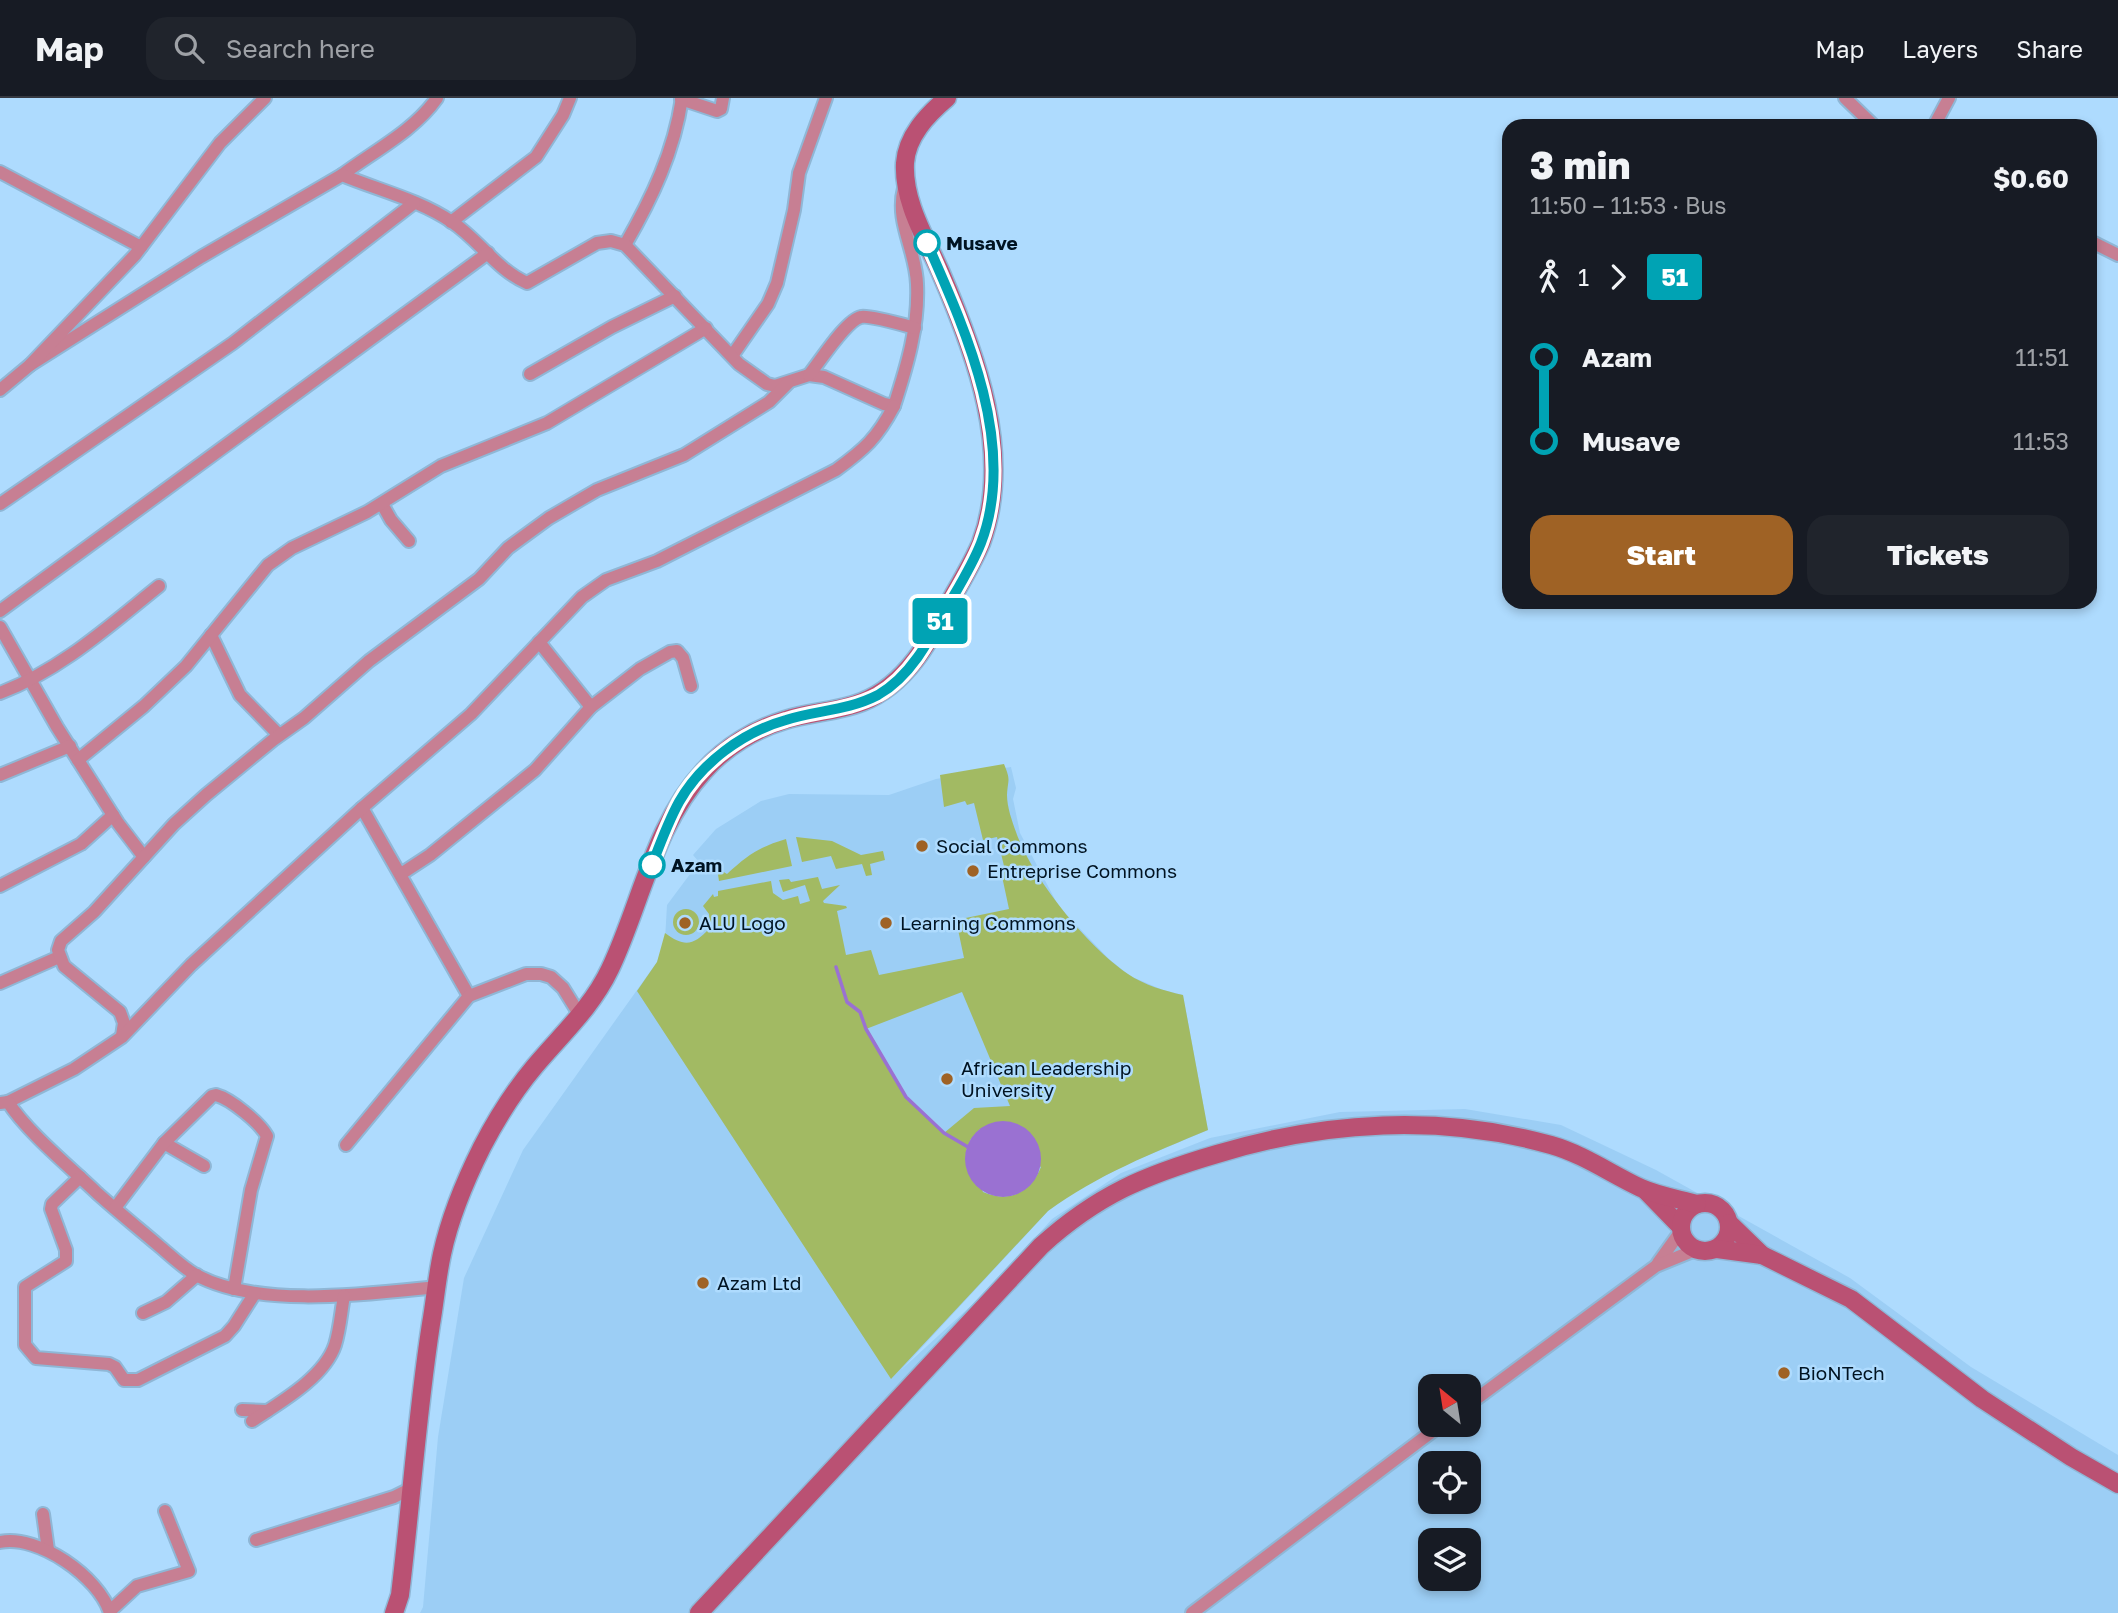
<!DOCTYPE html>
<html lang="en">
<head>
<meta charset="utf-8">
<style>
	body { margin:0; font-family:"Golos Text",sans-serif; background:#20242c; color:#f1f3f6; height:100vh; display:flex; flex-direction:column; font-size:26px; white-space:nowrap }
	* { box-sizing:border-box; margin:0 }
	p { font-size:23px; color:#9ea1a6 }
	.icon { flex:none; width:38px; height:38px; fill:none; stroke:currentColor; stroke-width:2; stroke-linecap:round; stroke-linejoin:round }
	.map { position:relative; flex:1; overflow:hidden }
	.drawer { position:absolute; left:1502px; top:21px; width:595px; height:490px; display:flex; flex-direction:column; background:#171b24; border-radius:21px; box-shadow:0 4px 10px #0003 }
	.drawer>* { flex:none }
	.badge { padding:0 14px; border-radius:5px; font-size:24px; line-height:46px }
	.needle { width:46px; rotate:330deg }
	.fabs { position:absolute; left:1418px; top:1276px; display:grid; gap:14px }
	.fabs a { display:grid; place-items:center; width:63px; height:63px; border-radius:14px; background:#171b24; box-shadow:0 4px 10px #0003; font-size:35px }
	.map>.badge { position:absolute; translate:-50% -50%; box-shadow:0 0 0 4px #fff }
	.legs { display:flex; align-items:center; gap:10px; height:77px; padding:0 28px; font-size:23px }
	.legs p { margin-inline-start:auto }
	.head { display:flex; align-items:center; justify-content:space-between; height:119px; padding:0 28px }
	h1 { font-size:38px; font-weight:800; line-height:52px }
	.cta { display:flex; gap:14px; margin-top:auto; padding:14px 28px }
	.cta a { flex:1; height:80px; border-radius:21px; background:#9f6225; color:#fff; font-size:28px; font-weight:800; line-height:80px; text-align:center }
	.cta a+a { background:#20242c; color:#f1f3f6 }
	ul { padding:0 28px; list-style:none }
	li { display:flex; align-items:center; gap:24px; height:84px; font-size:26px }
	li i { display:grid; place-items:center; width:10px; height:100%; margin:0 9px; background:currentColor }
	li i::after { content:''; width:18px; height:18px; margin:-9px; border:5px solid; border-radius:50%; background:#171b24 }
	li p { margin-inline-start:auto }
	li:first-child i { background:linear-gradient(#0000 50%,currentColor 0) }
	li:last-child i { background:linear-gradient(currentColor 50%,#0000 0) }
	header { display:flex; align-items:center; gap:42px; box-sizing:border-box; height:98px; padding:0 35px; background:#171b24; border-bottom:2px solid #363941 }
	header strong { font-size:33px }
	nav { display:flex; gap:38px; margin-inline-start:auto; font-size:24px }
	.search { width:490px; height:63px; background:#20242c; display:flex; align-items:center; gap:18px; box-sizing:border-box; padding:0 24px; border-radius:21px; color:#9ea1a6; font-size:26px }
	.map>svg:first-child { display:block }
</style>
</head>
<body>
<header>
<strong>Map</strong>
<div class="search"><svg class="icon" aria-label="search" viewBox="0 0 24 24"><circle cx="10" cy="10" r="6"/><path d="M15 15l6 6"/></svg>Search here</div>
<nav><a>Map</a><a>Layers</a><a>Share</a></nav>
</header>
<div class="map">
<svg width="2118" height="1515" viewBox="0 0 2118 1515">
	<rect width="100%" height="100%" fill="#aedbfe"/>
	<path fill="#9ccef5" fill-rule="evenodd" d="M1011,669L1016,690L1013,701L1020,735L1059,809L1109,861L1130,878L1163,892L1183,897L1208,1032L1132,1064L1073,1094L1048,1113L902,1271L987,1193L1052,1121L1121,1075L1210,1040L1340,1014L1465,1011L1561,1027L1656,1072L1850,1180L1971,1269L2118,1357V1515H420L423,1509L438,1339L464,1180L523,1052L657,864L665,842L667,807L699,764L693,757L716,731L761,703L789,696L889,697L936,681ZM1430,1288H1468V1326H1430ZM1430,1365H1468V1404H1430ZM1430,1442H1468V1480H1430Z"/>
	<g fill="#a2ba63" fill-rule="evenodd">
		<path d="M1004,666C1011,683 1008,680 1007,697C1007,709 1012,723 1016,734C1032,780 1087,848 1128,876C1144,887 1165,893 1183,897L1208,1032C1153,1055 1097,1077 1048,1113L891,1281L637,893L657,864L665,835C685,850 694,847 710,830L709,816L703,808L713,796L714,799L718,798V793L771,783L773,795L783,802L798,798L800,806L810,803L805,787L783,794L779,782L789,781L791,784L818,779L822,791L840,787L823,803L824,805L846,808L847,810L837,813L846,857L871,852L879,877L964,860L956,822L1009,811L1000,769L1004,768L997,739L983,742L974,705L967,707L965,703L944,709L940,677ZM962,894L1010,1008L974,1010L944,1035L906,999L866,931ZM980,1031L1041,1069C1030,1095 1009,1105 983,1094L966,1053L971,1041Z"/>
		<path d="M796,739L832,743L861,757L883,753L885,762L870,766L872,777L866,778L862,766L836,771L831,758L802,764Z"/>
		<path d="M786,741L792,768L719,783L717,770L727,776C748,757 759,749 786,741Z"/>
		<circle cx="686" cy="824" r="13"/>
	</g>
	<circle fill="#9a71d2" cx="1003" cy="1061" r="38"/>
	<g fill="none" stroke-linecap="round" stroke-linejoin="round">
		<path stroke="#9a71d2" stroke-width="3.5" d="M836,869L847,904L860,914L866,931L906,999L944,1035L968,1049"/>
		<defs>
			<g id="minor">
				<path d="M1845,0L1874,28"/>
				<path d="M681,1L717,13L721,11L723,0"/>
				<path d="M1934,28L1949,0"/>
				<path d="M0,74L141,149"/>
				<path d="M342,77C374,53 414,33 437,0"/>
				<path d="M451,124L536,59L563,17L570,0"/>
				<path d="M2090,143L2118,157"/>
				<path d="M625,147C652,100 674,54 682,0"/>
				<path d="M732,258L768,206L777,185L794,112L799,75L826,0"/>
				<path d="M30,267L201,159L342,77C378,92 420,102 452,124C479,142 497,172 527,185L597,145L611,143L625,147L739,266L767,286L775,288L809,277L824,279L884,306L894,308C907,268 919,228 917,186C916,152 895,124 904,90"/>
				<path d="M530,276L612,229L675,198"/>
				<path d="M809,277C819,265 846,222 861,219C869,217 904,227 915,230"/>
				<path d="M0,292L30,267L135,157L220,45L265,0"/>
				<path d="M0,406L233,245L414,105"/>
				<path d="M382,406L391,422L409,443"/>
				<path d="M0,513L488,155"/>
				<path d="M0,529L57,629L118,725L144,759"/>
				<path d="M211,537L240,597L279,637"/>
				<path d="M539,544L591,609"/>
				<path d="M0,595C61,572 109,528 159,488"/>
				<path d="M78,662L144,608L186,568L268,467L292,450L367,414L441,368L547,325L706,230"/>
				<path d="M0,677L70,648"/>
				<path d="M362,710L469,898"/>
				<path d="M401,776L430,757L535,672L591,609L640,571L670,554L677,553L683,560L691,588"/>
				<path d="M0,788L81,746L113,717"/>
				<path d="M0,885L59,859"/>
				<path d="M122,938L124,925L120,914L64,868L58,852L61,843L94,814L174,726L206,697L273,642L304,620L369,563L479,481L508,450L549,420L597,392L684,357L769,304L788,285"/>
				<path d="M8,1004L74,971L122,939L191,867L362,710L471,616L582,499L606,482L657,463L836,372C865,351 877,340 894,308"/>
				<path d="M0,1005L8,1004C27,1034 71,1070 97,1095C117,1113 138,1130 158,1147C170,1157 182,1169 196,1177C259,1211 368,1196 437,1189"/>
				<path d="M164,1045L204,1068"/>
				<path d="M346,1047L469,898L526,876H541L551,879L563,890L581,919"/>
				<path d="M80,1079L52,1106L51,1111L66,1152V1163L25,1189V1247L36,1260L109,1266L115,1269L124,1282H138L225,1238L234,1228L255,1195"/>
				<path d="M115,1110L164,1045L212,998L216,997C231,1001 260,1025 267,1038L251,1092L234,1191"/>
				<path d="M1658,1165L1681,1133"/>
				<path d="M143,1215L166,1204L197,1177"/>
				<path d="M1468,1307L1656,1168L1695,1152"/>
				<path d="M242,1312L267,1313"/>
				<path d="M252,1323C279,1305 324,1280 335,1247C340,1231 341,1214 344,1198"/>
				<path d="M43,1416L48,1452"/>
				<path d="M256,1442L394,1399L412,1390"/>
				<path d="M0,1444C38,1436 99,1479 110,1515"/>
				<path d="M110,1513L137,1488L189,1473L165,1413"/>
				<path d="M1192,1515L1442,1326"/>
			</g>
			<g id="secondary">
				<path d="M1646,1093L1681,1129"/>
				<circle cx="1705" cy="1129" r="24"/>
				<path d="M1729,1125L1762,1157"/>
				<path d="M1717,1151L1762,1157L1851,1201L1982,1301L2071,1359L2118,1386"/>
				<path d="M394,1515L400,1497C411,1407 417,1316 431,1226C435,1203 437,1179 442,1156C450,1119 465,1083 482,1049C497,1020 514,993 535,968C562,936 592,909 610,871C641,806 654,727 704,673C725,649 755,631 785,622C810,614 837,614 862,604C908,586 931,540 952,500C962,482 973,464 981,445C1014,356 975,254 940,173C925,139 903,103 905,65C907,38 927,17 947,0"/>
				<path d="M699,1515L1041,1148C1097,1097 1145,1077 1217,1056C1325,1023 1441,1016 1551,1047C1583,1056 1611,1076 1641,1090C1659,1098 1679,1101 1697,1106"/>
			</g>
		</defs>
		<use href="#minor" stroke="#8fb7d6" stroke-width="16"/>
		<use href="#secondary" stroke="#8fb7d6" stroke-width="21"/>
		<use href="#minor" stroke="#c77f93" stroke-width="12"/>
		<use href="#secondary" stroke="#ba5173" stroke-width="18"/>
	</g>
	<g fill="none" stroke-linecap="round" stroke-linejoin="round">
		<defs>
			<path id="line-1" d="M652,767C660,746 668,724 679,704C701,665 743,634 786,622C817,612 847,613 878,597C910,579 929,543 946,511C958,490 972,468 981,445C1018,348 966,233 927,145"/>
		</defs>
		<use href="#line-1" stroke="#fff" stroke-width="16"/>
		<use href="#line-1" stroke="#00a3b4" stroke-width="10"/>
	</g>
	<g fill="#fff" stroke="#00a3b4" stroke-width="3.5">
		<circle cx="927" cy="145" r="12"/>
		<circle cx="652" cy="767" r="12"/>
	</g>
	<g fill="#9f6225" stroke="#aedbfe" stroke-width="2.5">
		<circle cx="922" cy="748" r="7"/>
		<circle cx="973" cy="773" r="7"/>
		<circle cx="685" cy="825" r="7"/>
		<circle cx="886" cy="825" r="7"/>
		<circle cx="947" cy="981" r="7"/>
		<circle cx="703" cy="1185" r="7"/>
		<circle cx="1784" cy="1275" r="7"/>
	</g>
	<g text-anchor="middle" stroke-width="5" stroke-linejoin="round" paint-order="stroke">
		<g font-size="19" font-weight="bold" fill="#001322" stroke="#aedbfe" text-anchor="start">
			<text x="946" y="152">Musave</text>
			<text x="671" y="774">Azam</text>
		</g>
		<g font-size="19" fill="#001322" stroke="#aedbfe" text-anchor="start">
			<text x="936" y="755">Social Commons</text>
			<text x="987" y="780">Entreprise Commons</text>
			<text x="699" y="832">ALU Logo</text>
			<text x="900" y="832">Learning Commons</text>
			<text x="961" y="977">African Leadership<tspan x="961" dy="22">University</tspan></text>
			<text x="717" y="1192">Azam Ltd</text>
			<text x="1798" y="1282">BioNTech</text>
		</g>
	</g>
</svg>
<div class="fabs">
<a><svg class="needle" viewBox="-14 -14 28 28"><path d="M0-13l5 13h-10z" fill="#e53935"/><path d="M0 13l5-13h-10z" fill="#9ea1a6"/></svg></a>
<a><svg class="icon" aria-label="locate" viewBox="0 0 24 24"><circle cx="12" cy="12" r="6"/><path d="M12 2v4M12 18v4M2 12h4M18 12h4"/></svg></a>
<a><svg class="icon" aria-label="layers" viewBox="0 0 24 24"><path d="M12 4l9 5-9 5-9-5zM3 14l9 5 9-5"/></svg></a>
</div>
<b class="badge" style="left:940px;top:523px;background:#00a3b4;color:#fff">51</b>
<section class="drawer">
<div class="head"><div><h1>3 min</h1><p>11:50 – 11:53 · Bus</p></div><b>$0.60</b></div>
<div class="legs"><svg class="icon" aria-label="walk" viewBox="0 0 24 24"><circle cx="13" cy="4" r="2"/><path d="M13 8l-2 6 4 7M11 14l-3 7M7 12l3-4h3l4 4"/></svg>1<svg class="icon" aria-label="forward" viewBox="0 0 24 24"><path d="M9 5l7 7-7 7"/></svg><b class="badge" style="background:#00a3b4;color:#fff">51</b></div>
<ul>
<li><i style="color:#00a3b4"></i><b>Azam</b><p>11:51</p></li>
<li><i style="color:#00a3b4"></i><b>Musave</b><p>11:53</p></li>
</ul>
<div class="cta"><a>Start</a><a>Tickets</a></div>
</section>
</div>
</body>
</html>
